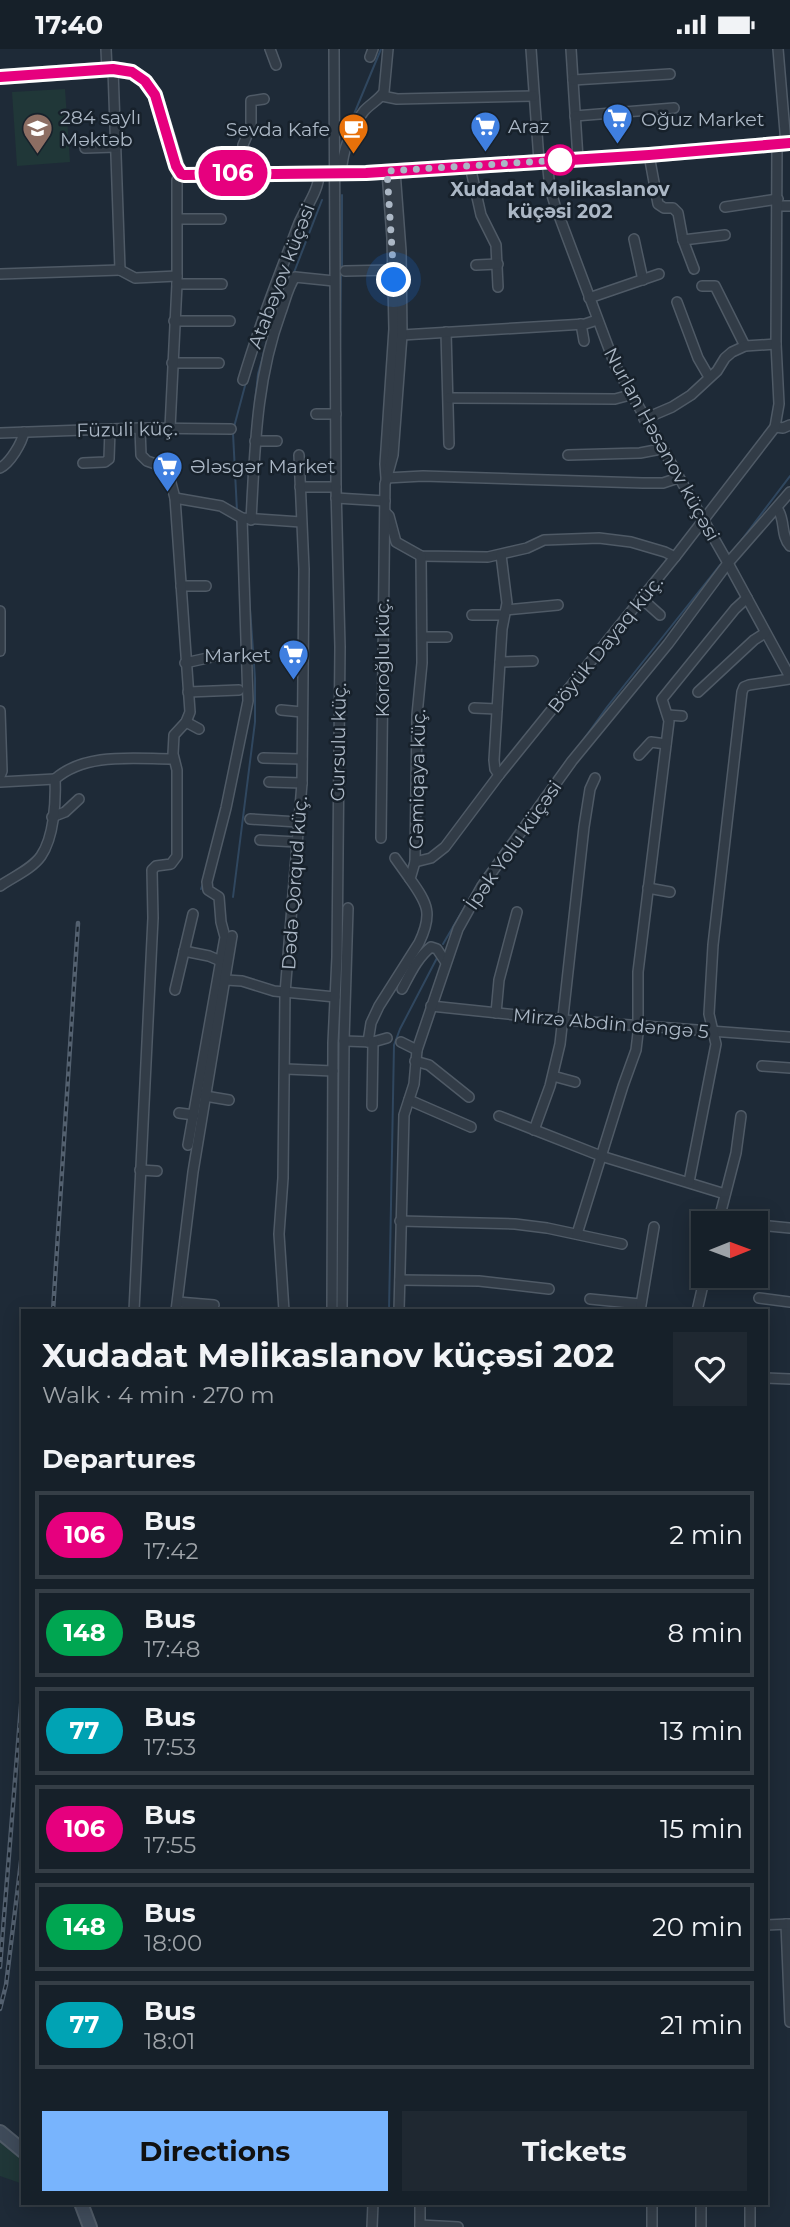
<!DOCTYPE html>
<html lang="en">
<head>
<meta charset="utf-8">
<style>
	body { margin:0; font-family:Montserrat,sans-serif; background:#1f2831; color:#f1f3f6; height:100vh; display:flex; flex-direction:column; font-size:26px; white-space:nowrap }
	* { box-sizing:border-box; margin:0 }
	p { font-size:23px; color:#9ea3a8 }
	.icon { flex:none; width:38px; height:38px; fill:none; stroke:currentColor; stroke-width:2; stroke-linecap:round; stroke-linejoin:round }
	.map { position:relative; flex:1; overflow:hidden }
	.drawer { position:absolute; left:21px; top:1260px; width:747px; height:896px; display:flex; flex-direction:column; background:#162029; border-radius:0px; box-shadow:0 4px 18px #0003,0 0 0 2px #353e46 }
	.drawer>* { flex:none }
	.badge { padding:0 14px; border-radius:23px; font-size:24px; line-height:46px }
	.needle { width:46px; rotate:89deg }
	.fabs { position:absolute; left:691px; top:1162px; display:grid; gap:14px }
	.fabs a { display:grid; place-items:center; width:77px; height:77px; border-radius:0px; background:#162029; box-shadow:0 4px 18px #0003,0 0 0 2px #353e46; font-size:35px }
	.you { position:absolute; width:35px; height:35px; margin:-18px; border:5px solid #fff; border-radius:50%; background:#1a73e8; box-shadow:0 0 0 10px #1a73e833 }
	.map>.badge { position:absolute; translate:-50% -50%; box-shadow:0 0 0 4px #fff }
	h2 { padding:0 21px; font-size:26px; line-height:63px }
	.round { display:grid; place-items:center; flex:none; width:74px; height:74px; border-radius:0px; background:#1f2831 }
	.head { display:flex; align-items:center; justify-content:space-between; height:119px; padding:0 21px }
	h1 { font-size:33px; font-weight:700; line-height:52px }
	.cta { display:flex; gap:14px; margin-top:auto; padding:14px 21px }
	.cta a { flex:1; height:80px; border-radius:0px; background:#78b4fd; color:#111; font-size:28px; font-weight:700; line-height:80px; text-align:center }
	.cta a+a { background:#1f2831; color:#f1f3f6 }
	ul { padding:0; list-style:none }
	li { display:flex; align-items:center; gap:21px; height:88px; margin:0 14px 10px; padding:0 7px; border:4px solid #353e46; border-radius:0px }
	li div { flex:1 }
	li b { display:block; font-size:26px }
	li em { font-style:normal }
	li .badge { min-width:77px; font-weight:700; text-align:center }
	.status { display:flex; justify-content:space-between; align-items:center; height:49px; padding:0 35px; background:#162029; direction:ltr }
	.status svg { height:19px; fill:currentColor }
	.map>svg:first-child { display:block }
</style>
</head>
<body>
<div class="status"><b>17:40</b><svg viewBox="0 0 49 12"><path d="M0 12V9h3v3zM5 12V6h3v6zM10 12V3h3v9zM15 12V0h3v12zM26 1h20v11H26zM47 4h2v5h-2z"/></svg></div>
<div class="map">
<svg width="790" height="2178" viewBox="0 0 790 2178">
	<rect width="100%" height="100%" fill="#1e2a37"/>
	<g fill="#203738">
		<path d="M65,40L70,113L17,117L12,43Z"/>
		<path d="M0,2093L23,2112V2135L0,2127Z"/>
	</g>
	<g fill="none" stroke-linecap="round" stroke-linejoin="round">
		<g stroke="#30475f" stroke-width="2">
			<path d="M352,70L381,0"/>
			<path d="M342,219V146"/>
			<path d="M293,226L322,151"/>
			<path d="M340,300L341,225"/>
			<path d="M234,378L246,333"/>
			<path d="M233,384L237,462"/>
			<path d="M252,384L258,325L267,293"/>
			<path d="M247,458L249,421"/>
			<path d="M237,471L238,490"/>
			<path d="M734,501L790,427"/>
			<path d="M576,701L607,658L720,516"/>
			<path d="M201,840L203,834"/>
			<path d="M233,848L255,673V629L249,546"/>
			<path d="M443,895L481,830L517,781"/>
			<path d="M337,1262L339,992L342,856"/>
			<path d="M389,1262L394,996L400,980L438,907"/>
		</g>
		<defs>
			<g id="street">
				<path d="M106,0L107,21"/>
				<path d="M270,0L276,16"/>
				<path d="M531,0L539,112"/>
				<path d="M571,0L578,110"/>
				<path d="M778,0L786,95"/>
				<path d="M370,8L373,0"/>
				<path d="M113,20L120,221"/>
				<path d="M573,31L670,25"/>
				<path d="M382,47L397,50L534,47"/>
				<path d="M575,67L674,59"/>
				<path d="M85,99L116,98"/>
				<path d="M649,106L658,155L664,159H673L678,164L683,191L694,220"/>
				<path d="M547,111L550,140L555,156L615,316L728,514L790,628"/>
				<path d="M470,117L481,166L496,196L498,238"/>
				<path d="M387,123L392,189L394,280L385,415L386,429L423,427L643,434H663L678,429"/>
				<path d="M242,124L243,96L251,77V52L264,50"/>
				<path d="M341,124C343,102 350,80 364,62C370,55 379,51 384,43L388,0"/>
				<path d="M778,157H790"/>
				<path d="M725,158L778,150"/>
				<path d="M178,170H221"/>
				<path d="M634,190L643,231"/>
				<path d="M683,191L725,186"/>
				<path d="M476,216L498,215"/>
				<path d="M120,221L135,229L177,227"/>
				<path d="M345,222L393,221"/>
				<path d="M0,225L120,221"/>
				<path d="M177,235H222"/>
				<path d="M702,237H715L745,297"/>
				<path d="M589,249L659,225"/>
				<path d="M677,253L698,309L709,328"/>
				<path d="M174,272H230"/>
				<path d="M581,275L584,292"/>
				<path d="M446,283L449,395"/>
				<path d="M402,286L585,275L597,271"/>
				<path d="M172,314H219"/>
				<path d="M243,331C259,277 279,226 299,174C306,158 319,141 319,125"/>
				<path d="M449,349L615,350L630,346"/>
				<path d="M316,365H336"/>
				<path d="M644,370L672,358L691,346L717,322L725,309L732,303L745,297L776,295"/>
				<path d="M775,378L783,379L790,376"/>
				<path d="M170,379L177,235V131L181,125"/>
				<path d="M0,384L140,379L231,380"/>
				<path d="M255,392H277"/>
				<path d="M568,406L640,404L661,400"/>
				<path d="M83,414L105,413L109,410L110,380"/>
				<path d="M0,419C10,414 22,394 24,383"/>
				<path d="M300,438H336"/>
				<path d="M175,449L221,457L242,469L301,473"/>
				<path d="M336,449L385,452"/>
				<path d="M777,459C786,471 780,486 790,497"/>
				<path d="M386,464L389,467L396,493L421,507L488,508L527,499L544,491L599,489L631,493L665,503L675,508"/>
				<path d="M251,471C255,399 256,331 281,263C285,252 288,238 295,228L334,232"/>
				<path d="M181,537H206"/>
				<path d="M641,549L660,566"/>
				<path d="M506,561L558,556"/>
				<path d="M0,562V602"/>
				<path d="M472,566H504"/>
				<path d="M423,588H447"/>
				<path d="M500,613L533,612"/>
				<path d="M185,614L212,608"/>
				<path d="M188,643L239,641"/>
				<path d="M698,643L754,591L765,584"/>
				<path d="M474,659L497,660"/>
				<path d="M281,661L302,663"/>
				<path d="M0,662L2,722L0,727"/>
				<path d="M668,666L682,667"/>
				<path d="M186,673L199,680"/>
				<path d="M639,706L651,693L666,695"/>
				<path d="M263,709L302,710"/>
				<path d="M499,726L495,720L494,711L502,580L507,554L501,506"/>
				<path d="M0,733L55,730"/>
				<path d="M269,733L302,734"/>
				<path d="M52,768L65,763L79,750"/>
				<path d="M250,770L298,773"/>
				<path d="M381,789L385,435L393,406L402,286L401,202L395,122"/>
				<path d="M260,791L297,793"/>
				<path d="M395,809L410,830"/>
				<path d="M415,813L431,809L445,798L499,726L675,508L775,378L779,355L776,295L777,96"/>
				<path d="M0,837C13,828 32,820 41,807C54,788 56,753 55,730C86,703 134,710 173,710"/>
				<path d="M648,839L670,843"/>
				<path d="M184,902L209,907L223,913"/>
				<path d="M226,931L242,932L274,942L335,948"/>
				<path d="M402,940C410,925 417,909 431,898L437,900L445,912"/>
				<path d="M175,941L193,865"/>
				<path d="M431,957L564,971L790,988"/>
				<path d="M496,964L499,931L517,863"/>
				<path d="M344,992L373,993L387,989"/>
				<path d="M368,993L371,974L379,957L419,894C433,865 428,855 410,830L415,813L417,666L422,614L421,507"/>
				<path d="M401,993L417,1001"/>
				<path d="M415,1012L429,1016L469,1048"/>
				<path d="M762,1017L790,1019"/>
				<path d="M286,1020L333,1022"/>
				<path d="M553,1027L575,1033"/>
				<path d="M205,1047L229,1051"/>
				<path d="M409,1051L471,1078"/>
				<path d="M372,1057L373,993"/>
				<path d="M179,1064L194,1066"/>
				<path d="M499,1067L601,1107L725,1145"/>
				<path d="M534,1081L550,1037L560,995L584,778L590,740L595,729"/>
				<path d="M188,1096L225,888L221,873L219,848L208,841L207,833L226,759L248,652L242,469"/>
				<path d="M140,1121L157,1122"/>
				<path d="M689,1133L716,995L709,965L713,896L742,643L744,638L749,636L790,630"/>
				<path d="M400,1172L515,1175L547,1179L622,1195"/>
				<path d="M718,1174L736,1104L741,1067"/>
				<path d="M769,1177L790,1179"/>
				<path d="M577,1185L623,1037L636,1001L638,984V923L669,672L662,650L735,560L747,549"/>
				<path d="M400,1231L479,1232L549,1240"/>
				<path d="M759,1249L790,1253"/>
				<path d="M590,1250L640,1255"/>
				<path d="M178,1253L214,1256"/>
				<path d="M134,1262L153,869L152,821L156,817L171,815L177,807V721L173,705L174,686L186,673L190,663L175,449L167,419L147,412L141,406L140,379"/>
				<path d="M176,1262L193,1123L232,887"/>
				<path d="M284,1262L279,1185L283,1129L285,944L302,734L304,520L299,406"/>
				<path d="M332,1262L333,994L337,908L340,598L336,438L334,0"/>
				<path d="M342,1262L344,992L348,859"/>
				<path d="M399,1262L404,1066L414,1035L417,1001L458,880L482,837L572,712L668,595L728,514L790,443"/>
				<path d="M640,1262L654,1178"/>
				<path d="M697,1262L705,1227"/>
				<path d="M766,1329L790,1330"/>
				<path d="M786,1875L790,1973"/>
				<path d="M766,1876L789,1875"/>
				<path d="M420,2154V2178"/>
				<path d="M420,2176L458,2178"/>
				<path d="M372,2178L373,2154"/>
				<path d="M652,2178V2154"/>
				<path d="M701,2178V2154"/>
				<path d="M750,2178V2154"/>
			</g>
			<g id="secondary">
				<path d="M0,28L113,20L132,23L145,32L155,46L178,121L184,126L366,124L649,106L790,94"/>
				<path d="M0,2083L23,2102"/>
				<path d="M81,2154L90,2178"/>
			</g>
		</defs>
		<use href="#street" stroke="#4f5a66" stroke-width="12"/>
		<use href="#secondary" stroke="#4f5a66" stroke-width="16"/>
		<use href="#street" stroke="#323c47" stroke-width="9"/>
		<use href="#secondary" stroke="#3f4b5a" stroke-width="12"/>
		<defs>
			<g id="rail">
				<path d="M53,1262L78,874"/>
				<path d="M0,1918L23,1632"/>
				<path d="M0,1960L6,1936L23,1796"/>
			</g>
		</defs>
		<use href="#rail" stroke="#53606f" stroke-width="4.5"/>
		<use href="#rail" stroke="#17212b" stroke-width="2" stroke-dasharray="5" stroke-linecap="butt"/>
	</g>
	<g fill="none" stroke-linecap="round" stroke-linejoin="round">
		<defs>
			<path id="line" d="M0,28L113,20L132,23L145,32L155,46L176,117L181,125L184,126L366,124L649,106L790,94"/>
		</defs>
		<use href="#line" stroke="#fff" stroke-width="16"/>
		<use href="#line" stroke="#e6007e" stroke-width="10"/>
		<path stroke="#abb7c5" stroke-width="7" stroke-dasharray="0 12.6" d="M394,231L387,122L562,111H560"/>
	</g>
	<defs>
		<symbol id="supermarket-pin" viewBox="-11 -11 22 30"><path d="M0 17L-7.5 6A9.5 9.5 0 1 1 7.5 6Z" fill="#3f7fe0" stroke="#17212b"/><path d="M-6-5.5h2.5l.6 2H6L4.5 2H-2.5L-4.4-4H-6ZM-1.5 3.2a1.3 1.3 0 1 0 .1 0ZM3 3.2a1.3 1.3 0 1 0 .1 0Z" fill="#fff"/></symbol>
		<symbol id="school-pin" viewBox="-11 -11 22 30"><path d="M0 17L-7.5 6A9.5 9.5 0 1 1 7.5 6Z" fill="#8d6e63" stroke="#17212b"/><path d="M0-5L7-2L0 1L-7-2ZM-4 1L0 2.5L4 1V4Q0 6-4 4Z" fill="#fff"/></symbol>
		<symbol id="cafe-pin" viewBox="-11 -11 22 30"><path d="M0 17L-7.5 6A9.5 9.5 0 1 1 7.5 6Z" fill="#e8710a" stroke="#17212b"/><path d="M-5.5-4.5H6V0H3Q3 3.5 0 3.5H-2.5Q-5.5 3.5-5.5 0ZM3-3.2v2h1.7v-2ZM-6 4.5H4V6H-6Z" fill="#fff"/></symbol>
	</defs>
	<g fill-rule="evenodd">
		<use href="#supermarket-pin" x="600" y="52" width="35" height="47"/>
		<use href="#supermarket-pin" x="468" y="60" width="35" height="47"/>
		<use href="#school-pin" x="20" y="62" width="35" height="47"/>
		<use href="#cafe-pin" x="336" y="62" width="35" height="47"/>
		<use href="#supermarket-pin" x="150" y="400" width="35" height="47"/>
		<use href="#supermarket-pin" x="276" y="588" width="35" height="47"/>
	</g>
	<circle fill="#fff" stroke="#e6007e" stroke-width="3.5" cx="560" cy="111" r="14"/>
	<g text-anchor="middle" stroke-width="5" stroke-linejoin="round" paint-order="stroke">
		<g font-size="19" fill="#abb7c5" stroke="#17212b" text-anchor="start">
			<text x="60" y="75">284 saylı<tspan x="60" dy="22">Məktəb</tspan></text>
			<text x="641" y="77">Oğuz Market</text>
			<text x="508" y="84">Araz</text>
			<text x="330" y="87" text-anchor="end">Sevda Kafe</text>
			<text x="190" y="424">Ələsgər Market</text>
			<text x="271" y="613" text-anchor="end">Market</text>
		</g>
		<g font-size="19" font-weight="bold" fill="#abb7c5" stroke="#17212b">
			<text x="560" y="147">Xudadat Məlikaslanov<tspan x="560" dy="22">küçəsi 202</tspan></text>
		</g>
		<g font-size="19" fill="#abb7c5" stroke="#17212b">
			<text transform="translate(281 227) rotate(-69)" y="7">Atabəyov küçəsi</text>
			<text transform="translate(127 380) rotate(-1)" y="7">Füzuli küç.</text>
			<text transform="translate(662 395) rotate(61)" y="7">Nurlan Həsənov küçəsi</text>
			<text transform="translate(605 595) rotate(-51)" y="7">Böyük Dayaq küç.</text>
			<text transform="translate(382 609) rotate(-90)" y="7">Koroğlu küç.</text>
			<text transform="translate(338 693) rotate(-89)" y="7">Gursulu küç.</text>
			<text transform="translate(417 730) rotate(-89)" y="7">Gəmiqaya küç.</text>
			<text transform="translate(513 796) rotate(-55)" y="7">İpək Yolu küçəsi</text>
			<text transform="translate(294 834) rotate(-86)" y="7">Dədə Qorqud küç.</text>
			<text transform="translate(611 974) rotate(5)" y="7">Mirzə Abdin dəngə 5</text>
		</g>
	</g>
</svg>
<div class="fabs">
<a><svg class="needle" viewBox="-14 -14 28 28"><path d="M0-13l5 13h-10z" fill="#e53935"/><path d="M0 13l5-13h-10z" fill="#9ea3a8"/></svg></a>
</div>
<div class="you" style="left:394px;top:231px"></div>
<b class="badge" style="left:233px;top:124px;background:#e6007e;color:#fff">106</b>
<section class="drawer">
<div class="head"><div><h1>Xudadat Məlikaslanov küçəsi 202</h1><p>Walk · 4 min · 270 m</p></div><a class="round"><svg class="icon" aria-label="heart" viewBox="0 0 24 24"><path d="M12 20l-8-8c-3-5 5-10 8-4 3-6 11-1 8 4z"/></svg></a></div>
<h2>Departures</h2>
<ul>
<li><span class="badge" style="background:#e6007e;color:#fff">106</span><div><b>Bus</b><p>17:42</p></div><em>2 min</em></li>
<li><span class="badge" style="background:#00a651;color:#fff">148</span><div><b>Bus</b><p>17:48</p></div><em>8 min</em></li>
<li><span class="badge" style="background:#00a3b4;color:#fff">77</span><div><b>Bus</b><p>17:53</p></div><em>13 min</em></li>
<li><span class="badge" style="background:#e6007e;color:#fff">106</span><div><b>Bus</b><p>17:55</p></div><em>15 min</em></li>
<li><span class="badge" style="background:#00a651;color:#fff">148</span><div><b>Bus</b><p>18:00</p></div><em>20 min</em></li>
<li><span class="badge" style="background:#00a3b4;color:#fff">77</span><div><b>Bus</b><p>18:01</p></div><em>21 min</em></li>
</ul>
<div class="cta"><a>Directions</a><a>Tickets</a></div>
</section>
</div>
</body>
</html>
